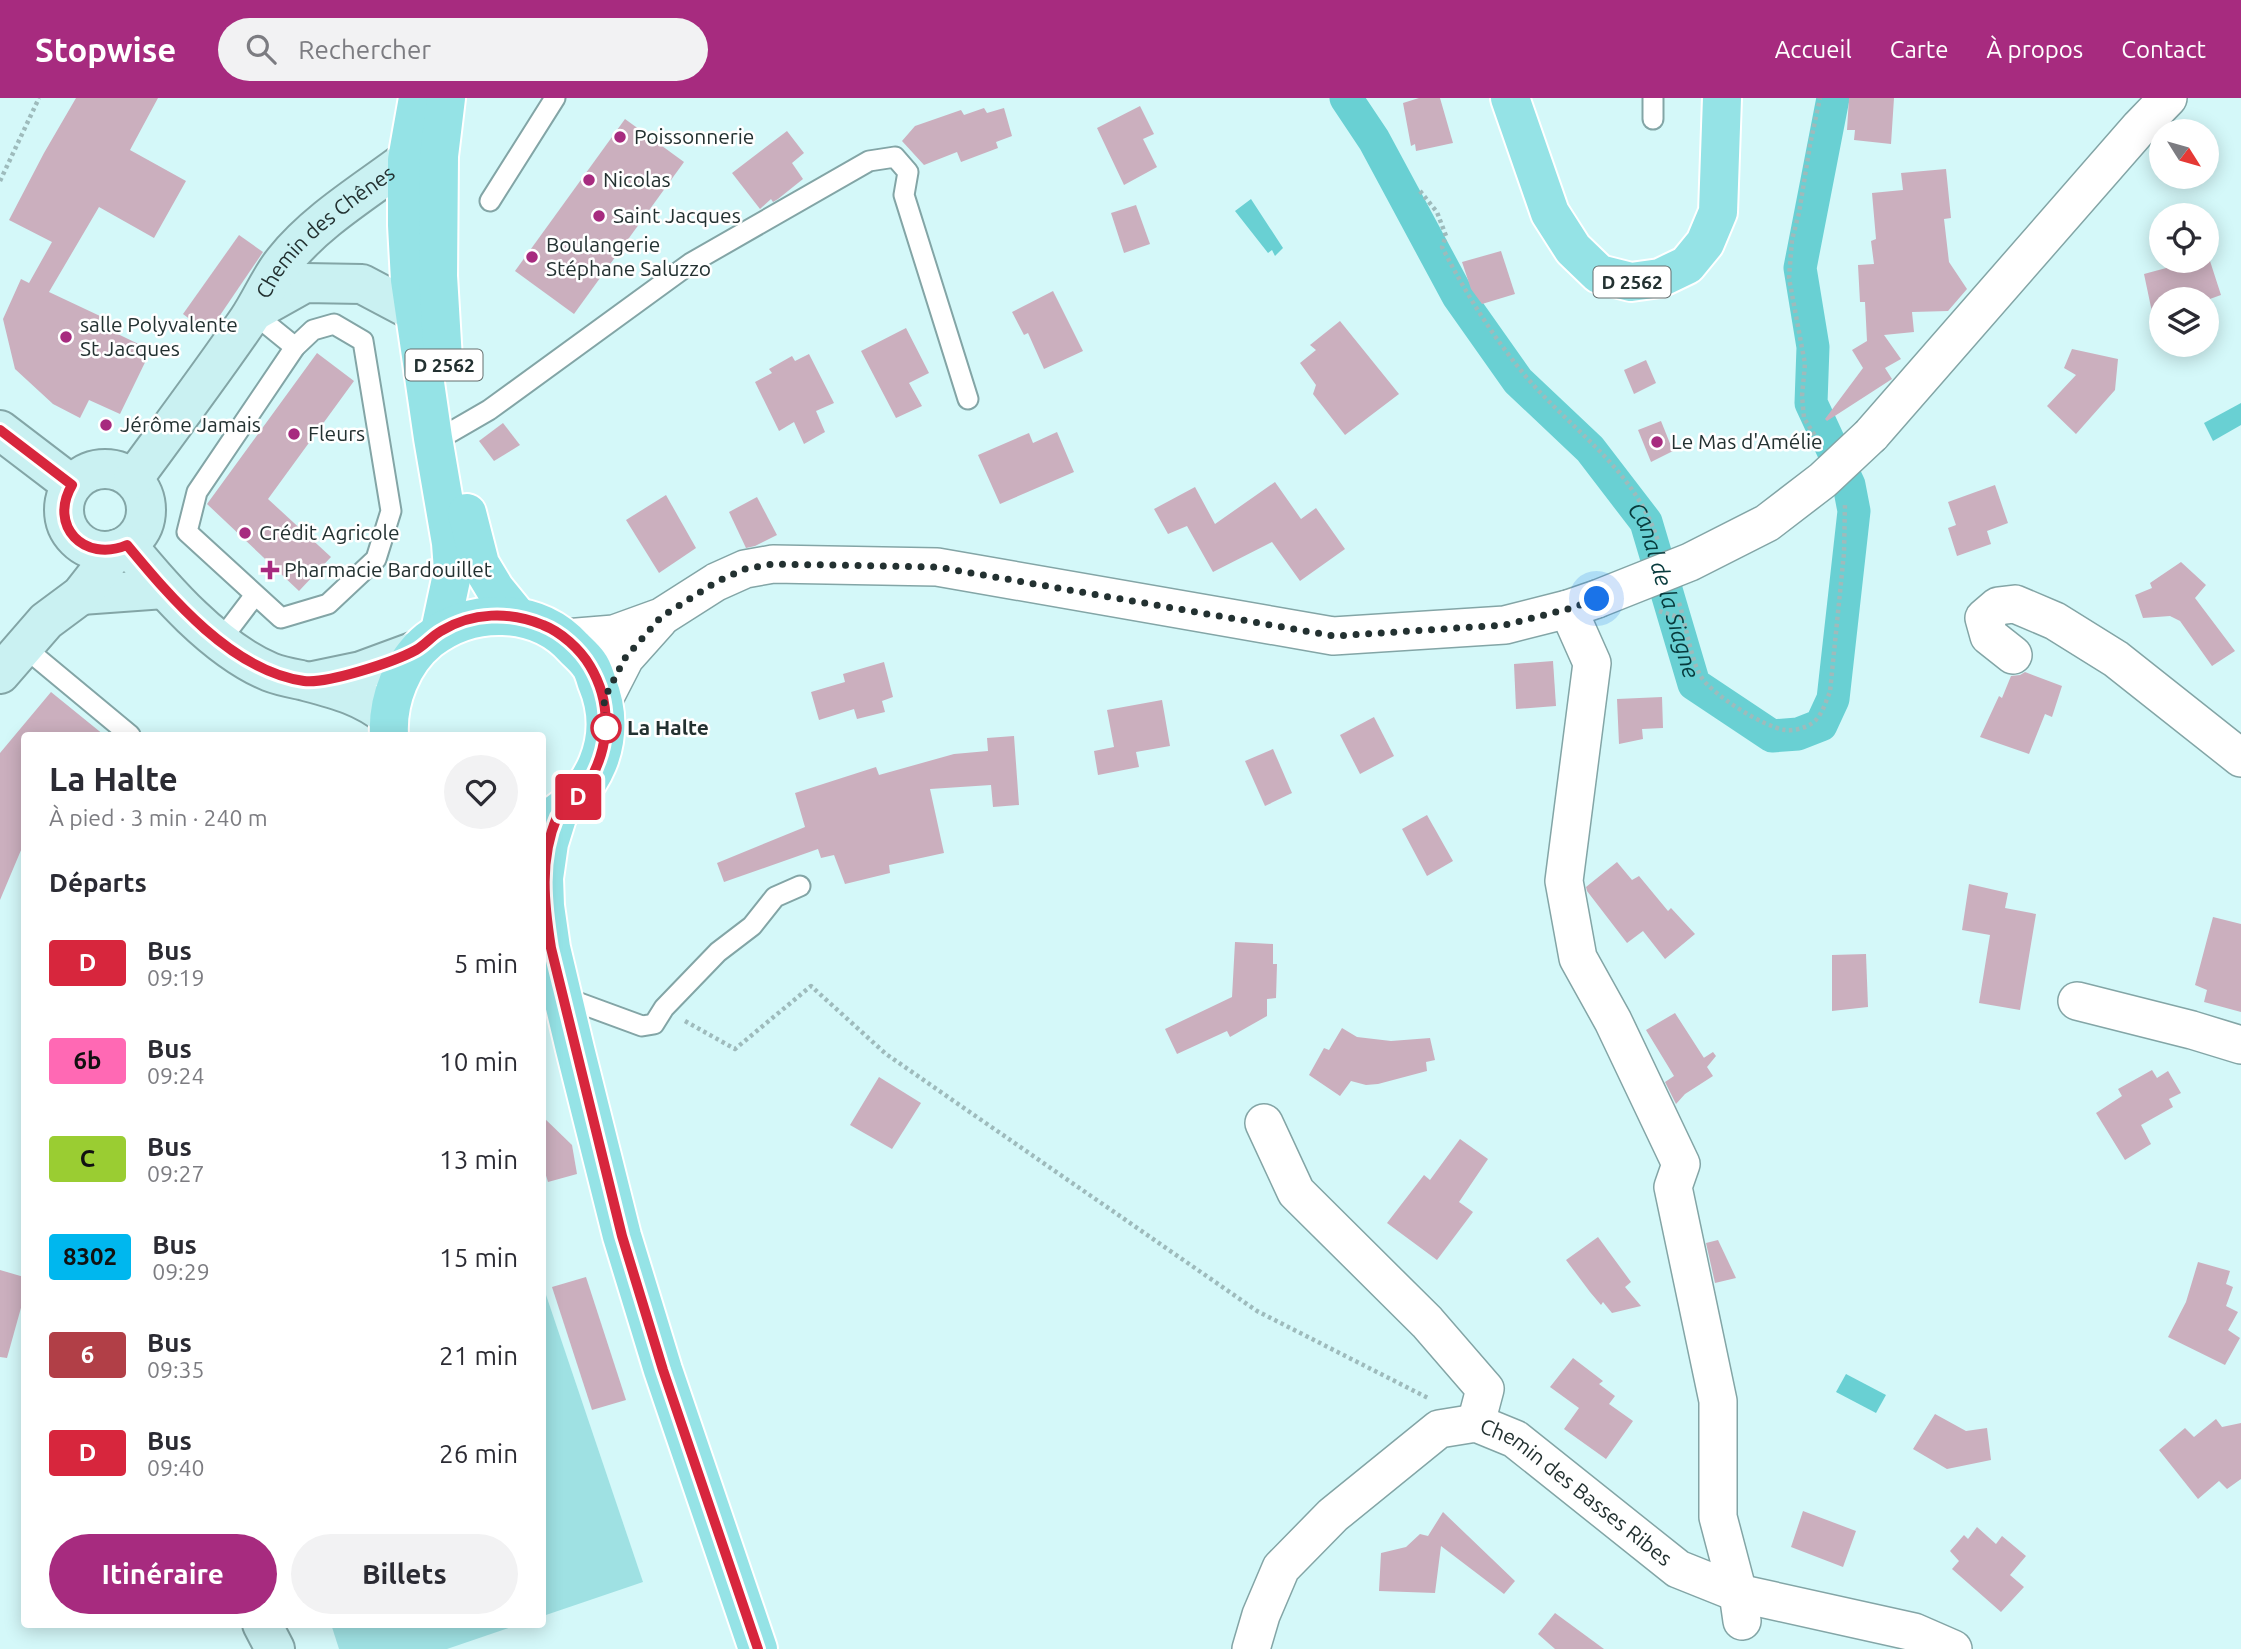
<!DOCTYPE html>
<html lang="fr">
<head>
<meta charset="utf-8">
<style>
	body { margin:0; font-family:Ubuntu,sans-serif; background:#f2f2f3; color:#2b2b33; height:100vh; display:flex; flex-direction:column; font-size:26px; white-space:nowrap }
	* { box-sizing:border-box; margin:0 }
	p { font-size:23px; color:#7c7c81 }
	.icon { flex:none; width:38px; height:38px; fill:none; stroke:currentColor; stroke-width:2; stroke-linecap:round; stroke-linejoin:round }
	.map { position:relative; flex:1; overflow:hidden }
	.side { position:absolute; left:21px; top:634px; width:525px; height:896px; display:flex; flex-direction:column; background:#fff; border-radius:7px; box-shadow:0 4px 18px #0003 }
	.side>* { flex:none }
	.badge { padding:0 14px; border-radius:5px; font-size:24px; line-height:46px }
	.needle { width:46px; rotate:127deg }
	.tools { position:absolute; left:2149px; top:21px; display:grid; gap:14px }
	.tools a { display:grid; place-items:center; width:70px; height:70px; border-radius:50%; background:#fff; box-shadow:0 4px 18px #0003; font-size:35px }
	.you { position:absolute; width:35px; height:35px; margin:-18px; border:5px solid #fff; border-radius:50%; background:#1a73e8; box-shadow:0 0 0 10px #1a73e833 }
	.map>.badge { position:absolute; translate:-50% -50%; box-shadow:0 0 0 4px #fff }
	h2 { padding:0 28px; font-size:26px; line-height:63px }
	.round { display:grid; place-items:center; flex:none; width:74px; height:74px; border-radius:37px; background:#f2f2f3 }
	.head { display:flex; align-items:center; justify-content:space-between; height:119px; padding:0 28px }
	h1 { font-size:33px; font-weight:700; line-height:52px }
	.primary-button { display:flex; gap:14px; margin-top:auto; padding:14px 28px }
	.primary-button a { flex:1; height:80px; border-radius:42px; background:#a72b7f; color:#fff; font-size:28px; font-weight:700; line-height:80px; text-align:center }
	.primary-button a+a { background:#f2f2f3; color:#2b2b33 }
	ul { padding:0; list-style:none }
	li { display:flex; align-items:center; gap:21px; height:98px; padding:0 28px }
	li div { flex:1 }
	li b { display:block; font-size:26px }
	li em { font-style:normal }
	li .badge { min-width:77px; font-weight:700; text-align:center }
	header { display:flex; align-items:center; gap:42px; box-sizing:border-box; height:98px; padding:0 35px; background:#a72b7f; color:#fff }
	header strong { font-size:33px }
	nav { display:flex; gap:38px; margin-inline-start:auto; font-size:24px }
	.search { width:490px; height:63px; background:#f2f2f3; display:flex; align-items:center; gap:18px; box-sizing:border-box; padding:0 24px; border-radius:38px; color:#7c7c81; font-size:26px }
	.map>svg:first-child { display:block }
</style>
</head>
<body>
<header>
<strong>Stopwise</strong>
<div class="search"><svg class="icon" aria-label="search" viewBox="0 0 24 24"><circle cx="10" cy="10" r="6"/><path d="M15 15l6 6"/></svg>Rechercher</div>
<nav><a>Accueil</a><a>Carte</a><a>À propos</a><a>Contact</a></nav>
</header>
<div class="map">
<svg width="2241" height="1551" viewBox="0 0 2241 1551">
	<rect width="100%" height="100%" fill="#d4f8f9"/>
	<g fill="#9fe1e3">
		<path d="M543,1188L643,1484L543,1518H542Z"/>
		<path d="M331,1526H520L447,1551H339Z"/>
	</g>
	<g fill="#69d0d3">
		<path d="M1251,101L1283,150L1275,158L1272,152L1268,155L1235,113Z"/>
		<path d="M2241,305V327L2213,343L2204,325Z"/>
		<path d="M1846,1276L1886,1297L1876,1315L1836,1294Z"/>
	</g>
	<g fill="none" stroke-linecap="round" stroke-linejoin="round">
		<path stroke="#69d0d3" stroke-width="33" id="s1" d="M1346,0L1374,42L1458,198L1518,283L1590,351L1646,424L1694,586L1772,638L1798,636L1821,627L1833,601L1854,413L1849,387L1811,305L1813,249L1800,170L1833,0"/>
	</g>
	<g fill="#cbafbe">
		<path d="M76,0H158L130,52L186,83L154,140L99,109L49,194L100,218L97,226L151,252L120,316L89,302L80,320L53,306L15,271L3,221L21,181L29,185L52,144L9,122L44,55Z"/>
		<path d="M1419,0H1440L1453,45L1416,53L1415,46L1411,48L1403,5Z"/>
		<path d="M1849,0H1894L1891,46L1854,42L1855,32H1847Z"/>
		<path d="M1140,8L1154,36L1143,41L1157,69L1124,87L1097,30Z"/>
		<path d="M984,10L987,15L1004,10L1012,38L996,44L998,50L961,64L957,54L924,67L902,43L915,28L961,12L964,17Z"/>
		<path d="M625,21L684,64L574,216L515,173Z"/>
		<path d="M787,33L804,55L792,65L803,81L778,101L773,104L771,101L760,111L732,75Z"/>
		<path d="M1946,71L1951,120L1944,121L1949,164L1967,191L1948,213L1912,214L1914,234L1884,237L1901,261L1885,270L1892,281L1827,323L1825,321L1863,270L1852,252L1867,243L1865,204H1860L1858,167L1874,166L1871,143L1876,141L1872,95L1903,92L1901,75Z"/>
		<path d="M1136,107L1150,146L1124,155L1111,115Z"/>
		<path d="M239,137L263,154L208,235L183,216Z"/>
		<path d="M1501,153L1515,196L1482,206L1471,191L1462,164Z"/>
		<path d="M2192,163H2210L2221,197L2207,202L2161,201V212L2152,214L2144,176Z"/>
		<path d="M1053,193L1083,253L1044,271L1028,235L1024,237L1012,214Z"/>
		<path d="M1340,223L1399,296L1345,337L1313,296L1316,287L1300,265L1316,252L1310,247Z"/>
		<path d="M906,230L929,275L909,285L922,308L896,320L861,253Z"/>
		<path d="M2072,251L2118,261L2115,292L2076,336L2047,308L2076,277L2064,270Z"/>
		<path d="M317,255L354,283L268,401L331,459L299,493L207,406Z"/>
		<path d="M809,256L834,305L816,313L825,334L804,346L794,324L779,333L755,284L772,275L769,271L792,258L795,263Z"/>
		<path d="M1646,262L1656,285L1634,296L1624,272Z"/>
		<path d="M1661,323L1673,353L1651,364L1638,332Z"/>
		<path d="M503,325L520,347L494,363L479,343Z"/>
		<path d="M1057,334L1074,374L1000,406L978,357L1029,335L1033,345Z"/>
		<path d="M1275,384L1301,421L1316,410L1345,451L1300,483L1272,444L1213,474L1187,428L1168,436L1154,411L1195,389L1215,426Z"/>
		<path d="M1995,387L2008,425L1987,433L1991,446L1957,458L1948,430L1956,427L1948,404Z"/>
		<path d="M666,397L696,450L659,475L626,422Z"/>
		<path d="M757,399L777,437L755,448L746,450L729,414Z"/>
		<path d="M2181,464L2206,487L2195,500L2235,553L2212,568L2180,523L2170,518L2143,520L2135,497L2152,490L2150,485Z"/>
		<path d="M1553,563L1556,608L1516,611L1514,566Z"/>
		<path d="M884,564L893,599L882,603L885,614L857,621L854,611L819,622L811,594L845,584L843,576Z"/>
		<path d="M2025,574L2062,588L2052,619L2045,616L2029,656L1980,639L1999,598L2002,600L2011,578L2020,577Z"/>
		<path d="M51,594L104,637H24V745L0,802V655Z"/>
		<path d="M1662,599L1663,630L1642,631L1643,641L1619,646L1617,601Z"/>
		<path d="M1162,602L1170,648L1136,654L1139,669L1098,677L1094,653L1114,649L1107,612Z"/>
		<path d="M1374,619L1394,658L1360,676L1340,637Z"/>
		<path d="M1014,638L1019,707L993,709L991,687L930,691L944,755L889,767L890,775L845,786L834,757L821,760L818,751L724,784L717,765L805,729L795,695L876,669L879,677L954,656L988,653L987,640Z"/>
		<path d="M1273,651L1292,695L1265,708L1245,663Z"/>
		<path d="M1427,717L1453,763L1427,778L1402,731Z"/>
		<path d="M1617,764L1632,782L1639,778L1668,813L1671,810L1695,836L1665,861L1643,833L1627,845L1587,793L1586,789Z"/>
		<path d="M1969,786L2008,795L2005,810L2036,816L2020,912L1979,905L1990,837L1962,832Z"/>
		<path d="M2213,819L2241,826V914L2204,904L2207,892L2195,887Z"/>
		<path d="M1235,844L1273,846V866H1277L1276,900L1267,901V918L1230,939L1227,933L1177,956L1165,931L1232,899Z"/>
		<path d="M1866,856L1868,909L1832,913V857Z"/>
		<path d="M1675,915L1704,960L1702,961L1713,954L1716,958L1707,969L1713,978L1685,996L1676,1006L1665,984L1674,978L1646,932Z"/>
		<path d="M1342,930L1357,939L1391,943L1430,940L1435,962L1426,964L1427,973L1378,986L1366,987L1351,983L1340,998L1309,977L1324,950L1329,952Z"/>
		<path d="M2152,972L2157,980L2168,973L2181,995L2169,1001L2173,1009L2141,1027L2151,1046L2125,1062L2096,1015L2122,998L2118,991Z"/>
		<path d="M879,979L921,1005L892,1051L850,1027Z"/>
		<path d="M542,1018L572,1047L577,1076L548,1084L542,1065Z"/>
		<path d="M1460,1041L1488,1061L1459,1104L1473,1114L1437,1162L1387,1125L1424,1077L1430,1082Z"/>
		<path d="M1598,1139L1631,1184L1625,1189L1641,1208L1612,1215L1603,1204L1601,1207L1590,1194L1566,1162Z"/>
		<path d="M1718,1142L1736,1180L1715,1185L1706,1145Z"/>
		<path d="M2198,1164L2230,1173L2226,1186L2233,1189L2226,1208L2238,1214L2228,1232L2240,1240L2225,1267L2168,1239L2186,1204Z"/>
		<path d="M0,1172L24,1179V1199L7,1260L0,1259Z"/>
		<path d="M586,1179L626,1302L592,1312L552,1189Z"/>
		<path d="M1573,1260L1603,1283L1599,1286L1615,1298L1609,1306L1633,1323L1606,1361L1564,1331L1579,1310L1550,1289Z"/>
		<path d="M1935,1316L1966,1333L1987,1330L1991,1362L1947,1371L1913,1351Z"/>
		<path d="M2216,1321L2222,1329L2241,1325V1381L2227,1391L2219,1383L2198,1401L2159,1352L2185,1330L2194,1339Z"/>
		<path d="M1803,1413L1856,1433L1843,1469L1791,1449Z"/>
		<path d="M1443,1414L1515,1483L1504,1496L1441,1448L1435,1495L1379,1493L1381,1455L1406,1449L1420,1436L1428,1438Z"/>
		<path d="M1977,1429L1996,1446L2002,1438L2026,1458L2010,1477L2024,1489L2001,1514L1952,1471L1959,1463L1950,1453L1964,1437L1968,1441Z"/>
		<path d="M1555,1515L1604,1551H1555L1538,1536Z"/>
	</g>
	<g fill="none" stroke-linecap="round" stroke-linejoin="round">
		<defs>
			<g id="lane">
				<path d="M1653,0V21"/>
				<path d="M490,103L555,0"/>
				<path d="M253,215L295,249"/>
				<path d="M334,226L363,243L391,413L376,461L328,506L281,520L187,434L197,394L295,249L313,232Z"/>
				<path d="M433,340L451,334L489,312L691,165L869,63L895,59L908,74L904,97L968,301"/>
				<path d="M220,543L255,497"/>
				<path d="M24,549L130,637"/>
				<path d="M563,899L642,928L654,926L664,910L718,854L752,828L775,799L800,788"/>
			</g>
			<g id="street">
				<path d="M1871,337L2140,29L2168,0"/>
				<path d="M1568,511L1592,565L1564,783L1578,860L1613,923L1681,1066L1673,1089L1718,1303V1419L1738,1495L1742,1523"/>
				<path d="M565,540L614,536L661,519L716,484L745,471L773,466L937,469L1333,538L1505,527L1568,511L1597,501"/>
				<path d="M2013,557L1989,538L1984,520L1998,508L2015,506L2055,523L2116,561L2241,660"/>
				<path d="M604,601L625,560L659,522"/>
				<path d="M2077,903L2192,932L2241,947"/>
				<path d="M1264,1025L1296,1094L1427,1224L1485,1291L1476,1325"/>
				<path id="s2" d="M1251,1551L1261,1517L1281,1470L1333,1417L1439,1331L1476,1325L1515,1341L1678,1471L1738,1495L1914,1534L1953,1551"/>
			</g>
			<g id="secondary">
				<path d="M255,213L305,185L362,186L413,213"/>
				<path d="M0,332L72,387"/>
				<circle cx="105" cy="412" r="41"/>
				<path id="s3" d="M133,381C172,328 211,276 248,222C261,203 270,180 284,163C317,122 366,93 407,62"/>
				<path d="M127,447C164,492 215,551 270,574C280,578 291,580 301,582C335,591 362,597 389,619"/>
				<path d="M81,497L164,491"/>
				<path d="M0,576L46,523L81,497L117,451"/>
				<path d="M313,583L361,573L418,552"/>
				<path d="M262,1526L275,1551"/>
			</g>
			<g id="primary">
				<path d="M418,0L407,62V127L410,182L433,340L451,445L453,472L440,533"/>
				<path d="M1510,0L1550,115L1573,151L1599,176L1631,184L1660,180L1687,167L1705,145L1718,114L1722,0"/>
				<path d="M443,262L438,178L439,58L446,0"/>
				<path d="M467,415L480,466L495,491L517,518"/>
				<path d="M389,637C387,602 402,564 429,542C451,525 475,517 503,518C531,519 555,529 574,550C579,555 585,560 589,566C593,571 595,579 597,585C620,640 594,698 542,724"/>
				<path d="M558,716L549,745L544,780L545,808L551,850L575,951L622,1138L663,1272L758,1551"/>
			</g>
		</defs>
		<use href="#lane" stroke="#83a5a6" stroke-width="23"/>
		<use href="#street" stroke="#83a5a6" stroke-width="40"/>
		<use href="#secondary" stroke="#83a5a6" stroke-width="42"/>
		<use href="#primary" stroke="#fff" stroke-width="42"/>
		<g stroke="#9ebbbc" stroke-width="4.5" stroke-dasharray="3.5 3.5" stroke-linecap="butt">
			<path d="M0,83L39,0"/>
			<path d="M1420,93L1437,114L1446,138L1442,149C1465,194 1491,236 1523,275C1570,332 1634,369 1658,443"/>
			<path d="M1818,343L1804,320L1802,298L1805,266L1789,180L1792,142L1799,115L1810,47L1820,0"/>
			<path d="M1679,505C1686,526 1690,558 1700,577C1710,596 1764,629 1785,632C1793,633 1805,630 1811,626C1822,619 1825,605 1830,594L1844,455L1845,405"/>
			<path d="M1659,513L1684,521"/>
			<path d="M685,923L735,951L811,888L886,956L1257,1213L1428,1300"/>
		</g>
		<use href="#lane" stroke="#fff" stroke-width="19"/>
		<use href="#street" stroke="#fff" stroke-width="37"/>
		<use href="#secondary" stroke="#caf1f2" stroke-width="38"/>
		<use href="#primary" stroke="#95e3e6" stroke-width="38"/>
		<defs>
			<path id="street-bridge" d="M1597,501L1690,464L1767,425L1823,382L1871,337"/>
		</defs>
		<use href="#street-bridge" stroke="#83a5a6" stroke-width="40" stroke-linecap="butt"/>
		<use href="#street-bridge" stroke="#fff" stroke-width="37"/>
	</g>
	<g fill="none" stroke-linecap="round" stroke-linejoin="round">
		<defs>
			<path id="line" d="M0,332L72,387C48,428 84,465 127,447C171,500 232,573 304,583C327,586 394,564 416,552C425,547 432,538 441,533C472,514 510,513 543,527C561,534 580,551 590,568C615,610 609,659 580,697C573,705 562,710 557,719C539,761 544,806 551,850L622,1138L663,1272L758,1551"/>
		</defs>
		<use href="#line" stroke="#fff" stroke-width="16"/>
		<use href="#line" stroke="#d7263d" stroke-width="10"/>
		<path stroke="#233131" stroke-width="7" stroke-dasharray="0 12.6" d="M606,630L604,601L625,560L661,519L716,484L745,471L773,466L937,469L1334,538L1505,527L1568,511L1597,501"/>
	</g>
	<g fill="#a72b7f" stroke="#fff" stroke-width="2.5">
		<circle cx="620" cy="39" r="7"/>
		<circle cx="589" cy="82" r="7"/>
		<circle cx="599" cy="118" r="7"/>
		<circle cx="532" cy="159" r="7"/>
		<circle cx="66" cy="239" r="7"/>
		<circle cx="106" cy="327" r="7"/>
		<circle cx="294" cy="336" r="7"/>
		<circle cx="1657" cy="344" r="7"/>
		<circle cx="245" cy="435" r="7"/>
		<path d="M266.5 461.5h7v7h7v7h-7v7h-7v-7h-7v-7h7z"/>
	</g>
	<circle fill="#fff" stroke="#d7263d" stroke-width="3.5" cx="606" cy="630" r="14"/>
	<g text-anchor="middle" stroke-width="5" stroke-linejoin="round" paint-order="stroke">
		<g fill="#fff" stroke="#656f6f" stroke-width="2">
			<rect x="1593.5" y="168.5" width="77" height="31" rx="5"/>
			<rect x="405.5" y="251.5" width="77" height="31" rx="5"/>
		</g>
		<g font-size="19" font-weight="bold" fill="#233131">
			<text x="1632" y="191">D 2562</text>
			<text x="444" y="274">D 2562</text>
		</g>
		<g font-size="21" fill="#233131" stroke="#fff" text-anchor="start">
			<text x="634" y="46">Poissonnerie</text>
			<text x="603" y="89">Nicolas</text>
			<text x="613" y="125">Saint Jacques</text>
			<text x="546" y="154">Boulangerie<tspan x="546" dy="24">Stéphane Saluzzo</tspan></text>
			<text x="80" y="234">salle Polyvalente<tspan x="80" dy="24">St Jacques</tspan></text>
			<text x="120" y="334">Jérôme Jamais</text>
			<text x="308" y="343">Fleurs</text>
			<text x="1671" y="351">Le Mas d'Amélie</text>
			<text x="259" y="442">Crédit Agricole</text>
			<text x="284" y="479">Pharmacie Bardouillet</text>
		</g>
		<g font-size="21" fill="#233131" stroke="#fff">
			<text dy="7" stroke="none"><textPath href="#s3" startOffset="315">Chemin des Chênes</textPath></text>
			<text dy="7" stroke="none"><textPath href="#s2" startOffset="457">Chemin des Basses Ribes</textPath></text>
		</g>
		<g font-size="21" font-weight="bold" fill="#233131" stroke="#fff" text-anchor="start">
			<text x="627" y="637">La Halte</text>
		</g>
		<g font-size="23" font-style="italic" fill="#073a3c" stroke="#fff">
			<text dy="8" stroke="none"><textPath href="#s1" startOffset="593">Canal de la Siagne</textPath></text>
		</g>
	</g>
</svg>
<div class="tools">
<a><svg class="needle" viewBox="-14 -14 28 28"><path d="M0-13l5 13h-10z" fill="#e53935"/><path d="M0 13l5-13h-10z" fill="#7c7c81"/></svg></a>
<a><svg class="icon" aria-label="locate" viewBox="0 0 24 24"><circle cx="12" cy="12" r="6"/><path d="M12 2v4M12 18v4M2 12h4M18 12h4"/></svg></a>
<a><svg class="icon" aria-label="layers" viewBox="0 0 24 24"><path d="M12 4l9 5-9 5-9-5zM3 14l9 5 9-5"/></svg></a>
</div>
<div class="you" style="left:1597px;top:501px"></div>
<b class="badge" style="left:578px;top:699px;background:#d7263d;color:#fff">D</b>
<section class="side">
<div class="head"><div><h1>La Halte</h1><p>À pied · 3 min · 240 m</p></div><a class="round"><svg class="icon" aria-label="heart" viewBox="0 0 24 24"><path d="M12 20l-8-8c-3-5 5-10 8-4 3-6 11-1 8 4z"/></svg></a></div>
<h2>Départs</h2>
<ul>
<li><span class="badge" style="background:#d7263d;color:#fff">D</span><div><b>Bus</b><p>09:19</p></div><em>5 min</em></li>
<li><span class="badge" style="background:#ff69b4;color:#111">6b</span><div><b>Bus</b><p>09:24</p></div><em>10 min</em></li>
<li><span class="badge" style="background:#9acd32;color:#111">C</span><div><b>Bus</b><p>09:27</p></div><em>13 min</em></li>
<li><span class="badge" style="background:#00b7ee;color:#111">8302</span><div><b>Bus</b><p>09:29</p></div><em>15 min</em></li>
<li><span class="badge" style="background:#b13f47;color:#fff">6</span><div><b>Bus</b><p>09:35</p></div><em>21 min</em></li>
<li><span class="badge" style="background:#d7263d;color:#fff">D</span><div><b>Bus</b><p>09:40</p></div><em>26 min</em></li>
</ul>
<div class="primary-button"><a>Itinéraire</a><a>Billets</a></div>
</section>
</div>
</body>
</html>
